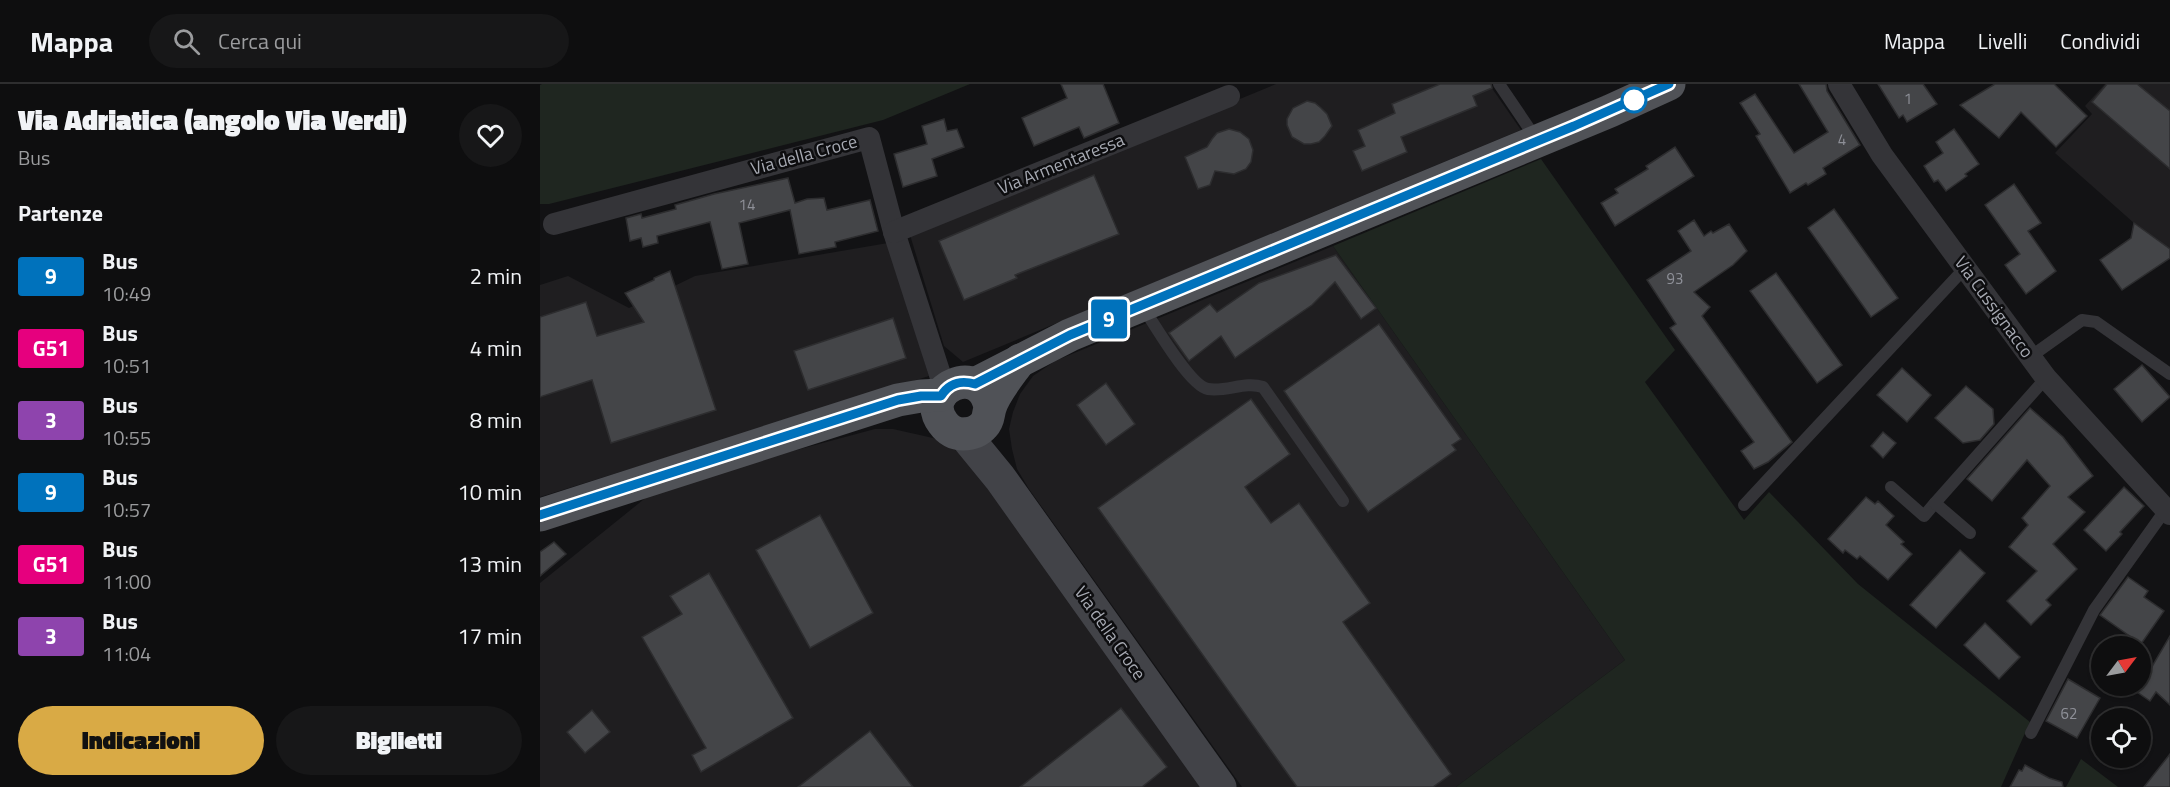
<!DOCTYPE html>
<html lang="it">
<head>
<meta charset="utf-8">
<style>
	body { margin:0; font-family:"Titillium Web",sans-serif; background:#171718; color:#f1f3f6; height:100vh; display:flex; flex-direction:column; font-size:22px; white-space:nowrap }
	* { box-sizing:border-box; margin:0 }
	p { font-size:20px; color:#9b9c9e }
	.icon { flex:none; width:33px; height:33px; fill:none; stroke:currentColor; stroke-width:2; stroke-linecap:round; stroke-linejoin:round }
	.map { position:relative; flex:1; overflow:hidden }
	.side { display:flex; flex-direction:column; background:#0e0e0f; width:540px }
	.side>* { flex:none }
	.badge { padding:0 12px; border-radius:4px; font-size:21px; line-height:39px }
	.needle { width:39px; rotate:58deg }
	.fabs { position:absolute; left:1551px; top:552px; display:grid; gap:12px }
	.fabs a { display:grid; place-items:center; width:60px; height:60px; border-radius:50%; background:#0e0e0f; box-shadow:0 2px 4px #0004,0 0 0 2px #2e2e2f; font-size:30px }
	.map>.badge { position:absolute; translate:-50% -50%; box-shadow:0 0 0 3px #fff }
	h2 { padding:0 18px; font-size:22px; line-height:54px }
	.round { display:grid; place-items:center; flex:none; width:63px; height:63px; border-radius:32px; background:#171718 }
	.overview { display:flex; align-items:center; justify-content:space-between; height:102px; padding:0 18px }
	h1 { font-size:28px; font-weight:800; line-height:45px }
	.button { display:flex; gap:12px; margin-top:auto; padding:12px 18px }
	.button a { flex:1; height:69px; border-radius:36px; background:#d9aa45; color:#111; font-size:24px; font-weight:800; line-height:69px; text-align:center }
	.button a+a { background:#171718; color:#f1f3f6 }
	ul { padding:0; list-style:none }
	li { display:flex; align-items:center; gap:18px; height:72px; padding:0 18px }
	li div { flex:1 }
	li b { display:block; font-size:22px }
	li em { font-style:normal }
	li .badge { min-width:66px; font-weight:700; text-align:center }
	header { display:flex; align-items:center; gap:36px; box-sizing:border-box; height:84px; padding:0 30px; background:#0e0e0f; border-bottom:2px solid #2e2e2f }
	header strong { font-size:28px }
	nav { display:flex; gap:33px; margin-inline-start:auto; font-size:21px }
	.search { width:420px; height:54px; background:#171718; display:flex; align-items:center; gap:15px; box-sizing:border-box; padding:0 21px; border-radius:33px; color:#9b9c9e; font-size:22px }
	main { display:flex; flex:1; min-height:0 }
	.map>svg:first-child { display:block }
</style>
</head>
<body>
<header>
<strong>Mappa</strong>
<div class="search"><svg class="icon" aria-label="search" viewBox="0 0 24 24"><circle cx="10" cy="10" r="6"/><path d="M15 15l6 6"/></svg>Cerca qui</div>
<nav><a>Mappa</a><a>Livelli</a><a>Condividi</a></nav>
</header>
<main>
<section class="side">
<div class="overview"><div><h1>Via Adriatica (angolo Via Verdi)</h1><p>Bus</p></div><a class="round"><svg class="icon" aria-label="heart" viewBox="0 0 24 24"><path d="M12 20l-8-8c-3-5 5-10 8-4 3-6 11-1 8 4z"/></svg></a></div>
<h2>Partenze</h2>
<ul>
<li><span class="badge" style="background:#0072bc;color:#fff">9</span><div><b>Bus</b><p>10:49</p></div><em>2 min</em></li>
<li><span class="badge" style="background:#e6007e;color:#fff">G51</span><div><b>Bus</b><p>10:51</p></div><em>4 min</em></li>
<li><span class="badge" style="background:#8e44ad;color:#fff">3</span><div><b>Bus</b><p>10:55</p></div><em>8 min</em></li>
<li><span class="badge" style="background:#0072bc;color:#fff">9</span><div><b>Bus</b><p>10:57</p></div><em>10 min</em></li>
<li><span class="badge" style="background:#e6007e;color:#fff">G51</span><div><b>Bus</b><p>11:00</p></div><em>13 min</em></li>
<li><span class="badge" style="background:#8e44ad;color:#fff">3</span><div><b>Bus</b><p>11:04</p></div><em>17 min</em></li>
</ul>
<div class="button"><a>Indicazioni</a><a>Biglietti</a></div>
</section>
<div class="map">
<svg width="1630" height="703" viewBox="0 0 1630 703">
	<rect width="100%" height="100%" fill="#121214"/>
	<g fill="#1f1e20">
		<path d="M736,0H949L981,46L423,278L404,262L370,151Z"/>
		<path d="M1565,0H1630V165L1594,139L1515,69L1552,30L1545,22Z"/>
		<path d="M348,159L389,292L0,413V201L28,192L89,224L155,192Z"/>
		<path d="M793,162L1085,576L916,703H702L489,405L477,385L472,365L469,345L473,328L480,310L493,292L515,277Z"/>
		<path d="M335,345H353L393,354L412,363L428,376L661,703H0V499L119,403Z"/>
	</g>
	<g fill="#1f2620">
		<path d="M2,0H430L343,36L9,120H0V1Z"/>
		<path d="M1001,75L1135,266L1105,298L1204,436L1229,408L1318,500L1490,638L1461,703H916L1085,576L793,162Z"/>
		<path d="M1541,675L1578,703H1526Z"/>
	</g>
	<g fill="#444548" stroke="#2d2d2f" stroke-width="1.5">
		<path d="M521,0H563L579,39L544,54L539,43L494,62L482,34L527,14Z"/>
		<path d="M900,0H951L952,4L933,12L937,22L861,53L867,68L822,87L813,67L825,62L818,46L855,29L852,20Z"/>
		<path d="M1259,0H1286L1287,7L1320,61L1283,84L1286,90L1268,101L1266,99L1250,109L1216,52L1220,50L1200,19L1215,10L1254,69L1288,48Z"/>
		<path d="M1338,0H1383L1397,20L1367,38L1363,31L1359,34Z"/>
		<path d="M1455,0H1514L1547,32L1516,63L1481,28L1459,54L1420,21Z"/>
		<path d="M1567,0H1597L1630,27V85L1552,18Z"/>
		<path d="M767,17L775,19L781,24L787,30L792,42L785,52L779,58L771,60H764L752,53L747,41V35L753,24Z"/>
		<path d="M404,35L407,47L417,45L424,63L392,75L397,92L363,103L354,70L387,60L382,42Z"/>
		<path d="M689,45L700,48L709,55L713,66L711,78L706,85L694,90L675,87L670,101L658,105L645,73L667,63L672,55L677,49Z"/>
		<path d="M1414,45L1439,80L1425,90L1427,92L1406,107L1398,96L1394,98L1384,82L1403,69L1396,58Z"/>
		<path d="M1135,63L1154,92L1075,142L1061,119L1078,109L1075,105L1108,85L1106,82Z"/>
		<path d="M554,91L579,150L475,191L477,194L424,216L399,157Z"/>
		<path d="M248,94L255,119L267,115L284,114L287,126L330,116L338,147L295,158L296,163L259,170L250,126L199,139L208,180L182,185L170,138L117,152L118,159L103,163L101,154L90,157L86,134L101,130L102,134L136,125L135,121L174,110Z"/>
		<path d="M1474,100L1501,139L1488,147L1516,187L1486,210L1465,181L1480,170L1445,121Z"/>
		<path d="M1294,125L1358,214L1331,233L1268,144Z"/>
		<path d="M1154,136L1164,152L1171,147L1173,149L1189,140L1207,167L1193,181L1154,208L1170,223L1162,232L1252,358L1228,378L1214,385L1201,367L1214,358L1130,244L1136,240L1107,196L1151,167L1138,147Z"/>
		<path d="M1594,139L1630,165V174L1582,206L1560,176L1591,154Z"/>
		<path d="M796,171L836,224L821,235L795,198L772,221L695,274L681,252L649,277L629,249L670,220L677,228L719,199Z"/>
		<path d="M130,187L176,326L71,359L52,296L0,313V233L46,218L57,252L104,238L85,209L114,196V194Z"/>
		<path d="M1236,189L1302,281L1277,299L1210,207Z"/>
		<path d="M353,234L366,274L268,306L254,267Z"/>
		<path d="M839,240L921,355L912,361L916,366L828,428L744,307Z"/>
		<path d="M1602,281L1630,313L1602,338L1574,305Z"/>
		<path d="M1362,284L1391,311L1367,338L1337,311Z"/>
		<path d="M566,299L595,340L566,361L537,321Z"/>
		<path d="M1426,302L1453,325L1454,340L1440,356L1423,359L1395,334Z"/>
		<path d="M711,315L750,370L705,403L731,439L759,419L830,519L803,538L911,690L893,703H757L558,424Z"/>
		<path d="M1490,324L1523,353L1553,392L1528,413L1545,428L1513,460L1537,485L1506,516L1511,521L1491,541L1467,517L1497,487L1469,463L1488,441L1482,434L1510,402L1487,376L1452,417L1427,395Z"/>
		<path d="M1343,348L1356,359L1343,374L1331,362Z"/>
		<path d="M1584,403L1604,422L1580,448L1582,450L1566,467L1544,446Z"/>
		<path d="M1326,413L1335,420L1338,417L1354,432L1346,441L1364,458L1361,460L1372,470L1348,496L1320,472L1317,475L1305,466L1303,469L1288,455Z"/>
		<path d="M280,431L333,529L270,564L216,466Z"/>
		<path d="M14,458L26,470L0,492V468Z"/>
		<path d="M1420,466L1445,489L1396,544L1370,521Z"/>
		<path d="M169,489L253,634L161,688L152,671L166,664L102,553L142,530L130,512Z"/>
		<path d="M1588,493L1608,507L1604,513L1624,527L1601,560L1560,531Z"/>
		<path d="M1445,539L1480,573L1459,595L1424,561Z"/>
		<path d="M1630,552V621L1616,608L1610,617L1597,608Z"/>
		<path d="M1528,595L1560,614L1537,654L1506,637Z"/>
		<path d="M581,624L627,683L602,703H480Z"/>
		<path d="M52,626L70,648L45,669L27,648Z"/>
		<path d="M330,647L373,703H258Z"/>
		<path d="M1630,670V703H1604Z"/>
		<path d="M1485,681L1509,694L1522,698L1523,703H1470L1479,686L1482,687Z"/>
	</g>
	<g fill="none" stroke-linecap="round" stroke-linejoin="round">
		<g stroke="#343438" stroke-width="12">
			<path d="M959,0L997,56"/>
			<path d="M603,223C614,240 650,302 668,305C687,308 705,297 723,303L803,417"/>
			<path d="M1490,273L1542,236L1556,238L1630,290"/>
			<path d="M1351,403L1384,432L1395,419"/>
			<path d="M1204,421L1425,184"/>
			<path d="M1430,449L1395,419L1506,294"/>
			<path d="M1491,649L1554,526L1626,425"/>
		</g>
		<g stroke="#343438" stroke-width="22">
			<path d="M1299,0L1342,71L1506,294L1630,430"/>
			<path d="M14,140L329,54L354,148L405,306"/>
			<path d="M354,148L689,12"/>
		</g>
		<path stroke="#424348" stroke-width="33" d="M424,350L460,394L680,703"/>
		<g stroke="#505257" stroke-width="33">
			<path d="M435,300L530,251L1070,27L1129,0"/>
			<path d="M450,323C441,275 378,306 403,339C408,346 415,350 423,350C431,350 439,347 444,341C449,336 448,330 450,324C454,309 471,289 480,276"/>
			<path d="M0,431L358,316L381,312L401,311"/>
		</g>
	</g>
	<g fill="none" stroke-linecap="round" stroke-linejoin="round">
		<defs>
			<path id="line" d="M0,431L358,316L381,312H401C409,299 420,296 435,300L530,251L1034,42L1129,0"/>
		</defs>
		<use href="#line" stroke="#fff" stroke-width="14"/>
		<use href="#line" stroke="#0072bc" stroke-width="9"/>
	</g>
	<circle fill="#fff" stroke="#0072bc" stroke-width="3" cx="1094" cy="16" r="12"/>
	<g text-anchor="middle" stroke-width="5" stroke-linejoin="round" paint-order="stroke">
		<g font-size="15" fill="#8e9098">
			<text x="1368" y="20">1</text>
			<text x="1302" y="61">4</text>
			<text x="207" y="126">14</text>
			<text x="1135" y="200">93</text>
			<text x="1529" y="635">62</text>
		</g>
		<g font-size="18" fill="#a6a9b2" stroke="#0d0d0f">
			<text transform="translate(264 71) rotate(-15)" y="6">Via della Croce</text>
			<text transform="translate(521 80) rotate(-22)" y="6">Via Armentaressa</text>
			<text transform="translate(1454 223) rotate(54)" y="6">Via Cussignacco</text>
			<text transform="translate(570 549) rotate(55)" y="6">Via della Croce</text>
		</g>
	</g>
</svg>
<div class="fabs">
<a><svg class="needle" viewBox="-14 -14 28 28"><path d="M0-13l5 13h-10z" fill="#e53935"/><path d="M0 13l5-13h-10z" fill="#9b9c9e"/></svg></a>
<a><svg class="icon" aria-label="locate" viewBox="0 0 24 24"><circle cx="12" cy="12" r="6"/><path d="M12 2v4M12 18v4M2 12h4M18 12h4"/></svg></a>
</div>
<b class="badge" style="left:569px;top:235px;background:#0072bc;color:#fff">9</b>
</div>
</main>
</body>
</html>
